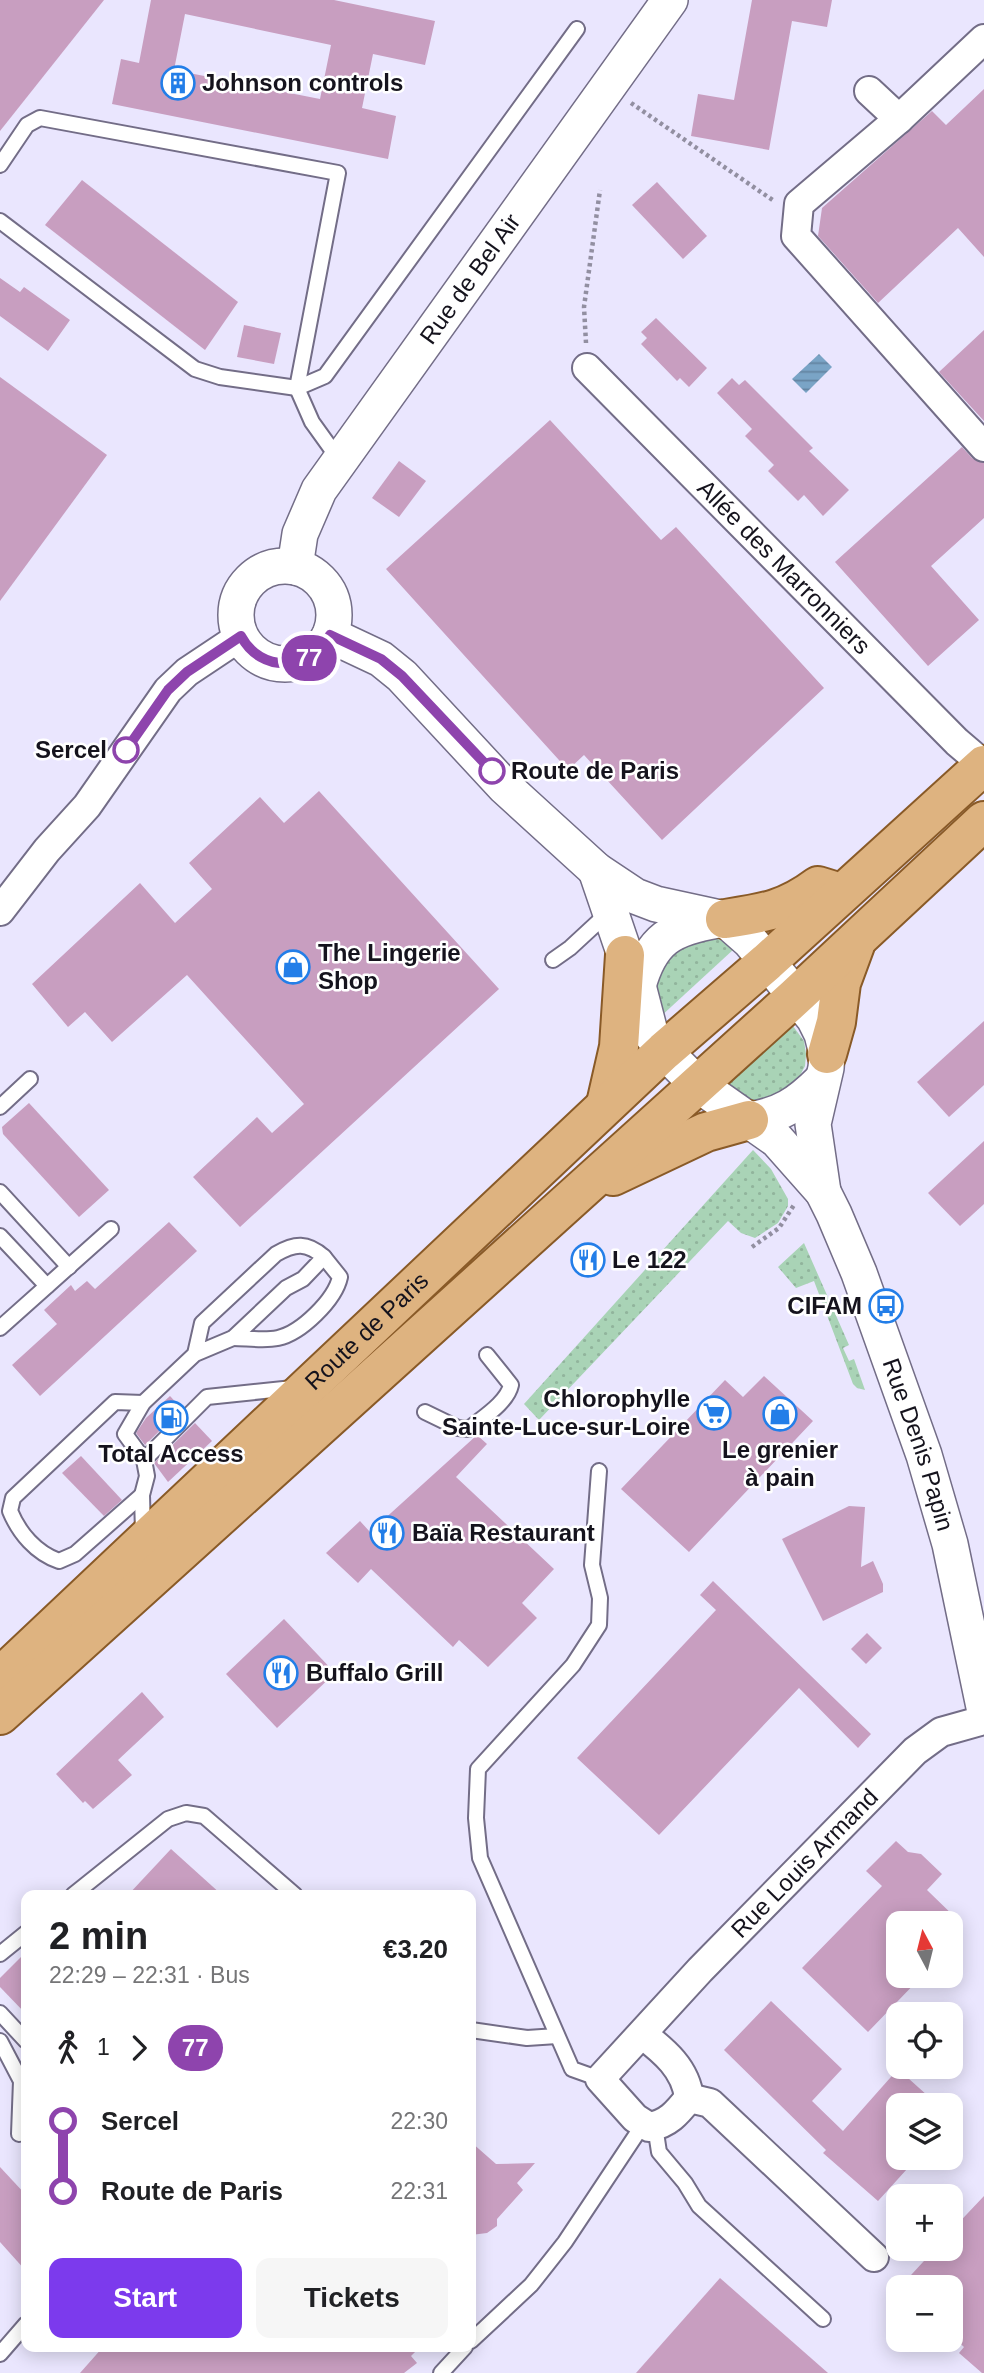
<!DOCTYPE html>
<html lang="en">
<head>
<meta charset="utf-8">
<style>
	body { margin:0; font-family:Helvetica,sans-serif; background:#f6f6f6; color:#202124; height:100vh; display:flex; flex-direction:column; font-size:26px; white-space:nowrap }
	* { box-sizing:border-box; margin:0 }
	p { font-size:23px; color:#757577 }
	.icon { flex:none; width:38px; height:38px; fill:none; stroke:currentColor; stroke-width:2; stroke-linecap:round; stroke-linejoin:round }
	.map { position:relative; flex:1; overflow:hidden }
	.details { position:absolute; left:21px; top:1890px; width:455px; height:462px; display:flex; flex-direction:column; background:#fff; border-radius:14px; box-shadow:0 4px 18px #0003 }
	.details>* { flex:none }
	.badge { padding:0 14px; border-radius:23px; font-size:24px; line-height:46px }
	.needle { width:46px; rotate:353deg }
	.fabs { position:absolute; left:886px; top:1911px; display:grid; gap:14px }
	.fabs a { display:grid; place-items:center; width:77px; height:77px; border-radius:14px; background:#fff; box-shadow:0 4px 18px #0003; font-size:35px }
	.map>.badge { position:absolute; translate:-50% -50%; box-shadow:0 0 0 4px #fff }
	.legs { display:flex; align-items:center; gap:10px; height:77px; padding:0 28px; font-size:23px }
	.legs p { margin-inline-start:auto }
	.overview { display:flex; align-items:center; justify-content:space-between; height:119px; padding:0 28px }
	h1 { font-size:38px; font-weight:600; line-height:52px }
	.cta { display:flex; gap:14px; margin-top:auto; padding:14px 28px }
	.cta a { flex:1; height:80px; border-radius:14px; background:#7c3aed; color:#fff; font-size:28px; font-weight:600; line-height:80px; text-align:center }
	.cta a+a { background:#f6f6f6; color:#202124 }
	ul { padding:0 28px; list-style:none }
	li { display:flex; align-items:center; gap:24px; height:70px; font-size:26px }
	li i { display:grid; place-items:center; width:10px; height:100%; margin:0 9px; background:currentColor }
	li i::after { content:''; width:18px; height:18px; margin:-9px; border:5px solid; border-radius:50%; background:#fff }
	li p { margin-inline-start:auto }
	li:first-child i { background:linear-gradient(#0000 50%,currentColor 0) }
	li:last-child i { background:linear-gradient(currentColor 50%,#0000 0) }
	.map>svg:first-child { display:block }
</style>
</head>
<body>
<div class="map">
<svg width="984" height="2373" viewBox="0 0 984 2373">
	<defs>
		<pattern id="grass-dots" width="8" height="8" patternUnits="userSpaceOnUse" patternTransform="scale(1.75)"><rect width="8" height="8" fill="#a9d3b6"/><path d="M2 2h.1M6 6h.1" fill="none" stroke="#91b49c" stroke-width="1.8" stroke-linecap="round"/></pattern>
		<pattern id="water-rules" width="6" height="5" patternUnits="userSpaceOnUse" patternTransform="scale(1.75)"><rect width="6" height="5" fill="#7aa4c6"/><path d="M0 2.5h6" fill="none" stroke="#6384a0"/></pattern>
	</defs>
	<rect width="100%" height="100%" fill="#eae6fe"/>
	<g fill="url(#grass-dots)">
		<path d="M716,937L734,949L659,1018L652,1005L665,949Z"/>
		<path d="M790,1022L804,1041L806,1054L805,1066L794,1087L757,1103L745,1101L722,1084Z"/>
		<path d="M753,1150L771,1169L788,1199V1206L778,1223L755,1238L741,1233L728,1221L539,1420L524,1404Z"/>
		<path d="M804,1243L849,1345L843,1348L849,1361L854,1359L865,1390L857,1388L853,1384L814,1281L796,1288L778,1267Z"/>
	</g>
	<path fill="url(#water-rules)" d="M819,354L832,367L806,393L792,379Z"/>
	<g fill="#c89ec0" fill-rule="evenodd">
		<path d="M0,0H104L0,131Z"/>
		<path d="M151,0H334L435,21L425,65L373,54L362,108L396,116L388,159L112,104L121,59L139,63ZM185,14L331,45L320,99L174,70Z"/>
		<path d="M752,0H832L827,27L792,21L769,150L691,136L698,94L734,100Z"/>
		<path d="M984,89V257L958,228L878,303L818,236L822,208L932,111L946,125Z"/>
		<path d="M82,180L238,302L205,350L45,225Z"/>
		<path d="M657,182L707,236L683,259L632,205Z"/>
		<path d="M0,278L20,292L24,287L70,320L48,351L0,316Z"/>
		<path d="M656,318L707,368L689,387L680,378L677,381L641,344L647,338L641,332Z"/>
		<path d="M244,325L281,333L274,364L237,357Z"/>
		<path d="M984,330V421L939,372Z"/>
		<path d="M0,377L107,455L0,601Z"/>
		<path d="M732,378L739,385L745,380L813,448L809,451L849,490L823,516L804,495L798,501L768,471L774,465L745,436L752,429L717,393Z"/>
		<path d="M550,420L661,540L676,527L824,688L662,840L584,755L568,770L386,569Z"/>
		<path d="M962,447L972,458L984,463V518L931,566L979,620L928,666L835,562Z"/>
		<path d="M399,461L426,481L399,517L372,498Z"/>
		<path d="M319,791L499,989L240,1227L193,1177L257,1117L272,1133L304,1104L187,975L112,1042L85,1012L68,1027L32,984L140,883L175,923L212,889L189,863L260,797L284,823Z"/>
		<path d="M984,1021V1085L949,1117L917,1082Z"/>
		<path d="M29,1103L109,1190L79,1217L3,1134L2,1127Z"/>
		<path d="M984,1141V1204L960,1226L928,1193Z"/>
		<path d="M169,1222L197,1251L40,1396L12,1365L57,1324L44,1310L71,1285L75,1291L87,1281L95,1289Z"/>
		<path d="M764,1376L813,1421L689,1552L621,1489L725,1380L743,1397Z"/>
		<path d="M170,1396L182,1409L145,1445L136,1433L146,1418Z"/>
		<path d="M195,1423L212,1441L168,1482L154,1463Z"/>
		<path d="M477,1435L487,1444L456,1477L554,1569L522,1603L537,1618L488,1667L459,1640L453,1647L371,1569L358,1583L326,1553L360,1521L370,1532Z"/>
		<path d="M81,1456L122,1500L104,1516L62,1473Z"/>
		<path d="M849,1506L865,1507L861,1567L873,1561L883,1584V1592L823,1621L782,1539Z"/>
		<path d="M713,1581L871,1734L858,1748L799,1688L659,1835L577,1758L716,1610L700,1595Z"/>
		<path d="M284,1619L335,1673L277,1728L226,1674Z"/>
		<path d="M867,1633L882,1648L866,1664L851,1649Z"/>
		<path d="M142,1692L164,1717L118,1760L132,1775L93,1809L85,1801L83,1803L56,1774Z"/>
		<path d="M896,1841L908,1852L921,1854L942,1874L927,1890L961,1923H898V1976H922L868,2032L802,1968L882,1886L866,1871Z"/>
		<path d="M171,1849L222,1895H128Z"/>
		<path d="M26,1952V2014L0,1987V1978Z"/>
		<path d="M771,2001L842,2069L812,2101L843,2131L898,2069L938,2105H898V2158H917L878,2201L823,2153L826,2150L724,2050Z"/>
		<path d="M471,2142L496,2164L535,2163L517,2183L523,2190L497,2219V2226L487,2233L471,2235Z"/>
		<path d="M0,2167L26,2195V2271L0,2242Z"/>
		<path d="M984,2196V2373H982L959,2353L964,2347L950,2334V2287H900L935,2249H950V2232Z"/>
		<path d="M720,2278L828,2373H636Z"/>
		<path d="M103,2347H420L411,2356L417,2363L404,2373H80Z"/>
	</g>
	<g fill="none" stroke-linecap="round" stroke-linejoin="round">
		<defs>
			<g id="service">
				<path d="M0,165L27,125L40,118L338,173L297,388L312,422L340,461"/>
				<path d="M0,221L195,369L220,377L297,388L325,376L577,29"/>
				<path d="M553,960L570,948L610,911"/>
				<path d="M0,1107L30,1079"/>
				<path d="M0,1192L69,1267"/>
				<path d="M0,1236L47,1286"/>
				<path d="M0,1328L111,1229"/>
				<path d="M233,1338C246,1338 264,1341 278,1338C301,1333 335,1300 340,1277L324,1257"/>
				<path d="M425,1412L458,1428L469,1429C482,1418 507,1403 511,1385L487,1355"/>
				<path d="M144,1460L125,1434L143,1403L195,1354L233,1338L286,1288L303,1279L324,1257C307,1242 295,1243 276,1254L202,1323L195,1354"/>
				<path d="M599,1471L592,1565L600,1598L599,1625L573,1665L478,1769L476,1818L480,1858L572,2069L600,2079"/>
				<path d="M142,1495L75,1554L59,1561C36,1553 19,1533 10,1511L13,1498L115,1402L143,1403"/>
				<path d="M143,1533L142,1495L147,1476L144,1460L207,1397L293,1388"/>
				<path d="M73,1895L168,1819L186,1813L204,1816L295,1895"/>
				<path d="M0,1954L26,1933"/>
				<path d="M0,2013L26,2041"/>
				<path d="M471,2030L527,2038L557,2036"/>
				<path d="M0,2041L21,2081L19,2134"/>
				<path d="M655,2126L659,2152L685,2183L699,2206L823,2319"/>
				<path d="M471,2341L531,2285L565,2242L644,2123"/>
				<path d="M0,2354L26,2324"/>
				<path d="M441,2373L465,2347"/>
			</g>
			<g id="minor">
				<path d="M869,91L899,119L984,39"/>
				<path d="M899,119L799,204L796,236L984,447"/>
				<path id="s1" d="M587,368L957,742L984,765"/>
				<path d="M0,911L47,850L87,806L168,690L187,672L241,636"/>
				<path id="s2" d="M642,2034C664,2051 686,2069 689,2098C677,2113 668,2124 649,2127L635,2118L600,2079L700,1970L915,1751L941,1732L984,1720"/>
				<path d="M689,2098L710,2103L874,2257"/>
			</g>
			<g id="tertiary">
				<circle cx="285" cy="615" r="49"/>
				<path id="s3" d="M295,567L300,534L319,490L670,0"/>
				<path d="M330,635L381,659L402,676L505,787L596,870L635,896L656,904L725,919L750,941L814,1018L822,1034L827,1054L826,1068L813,1124L823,1192"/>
				<path id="s4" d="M596,870L625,955L634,970L650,1032L664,1051L696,1083L777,1140L823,1192L834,1214L859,1273L924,1455L950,1544L984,1707"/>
				<path d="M638,986C651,939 671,928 718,920"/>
				<path d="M749,1120C781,1115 798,1104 821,1081"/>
			</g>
			<g id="primary">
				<path d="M725,919C764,913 786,910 818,886L831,890"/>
				<path d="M827,1054L836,1022L841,983L855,945"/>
				<path d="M606,1104L619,1047L625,955"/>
				<path d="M613,1176L706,1132L749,1120"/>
				<path id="s5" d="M0,1677L664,1051L767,962L984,765"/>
				<path d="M0,1715L795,997L984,821"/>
			</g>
		</defs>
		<use href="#service" stroke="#736d87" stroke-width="18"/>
		<use href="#minor" stroke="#736d87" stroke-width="32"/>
		<use href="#tertiary" stroke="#736d87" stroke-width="38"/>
		<use href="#primary" stroke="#895a27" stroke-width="42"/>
		<g stroke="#928fa1" stroke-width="4.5" stroke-dasharray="3.5 3.5" stroke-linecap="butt">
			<path d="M631,103L774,201"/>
			<path d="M586,343L584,307L600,190"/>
			<path d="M752,1247L779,1228L794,1205"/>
		</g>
		<use href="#service" stroke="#fff" stroke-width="14"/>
		<use href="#minor" stroke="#fff" stroke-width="28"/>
		<use href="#tertiary" stroke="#fff" stroke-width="35"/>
		<use href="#primary" stroke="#deb380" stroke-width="38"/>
	</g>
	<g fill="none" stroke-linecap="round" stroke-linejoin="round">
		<defs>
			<path id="line-1" d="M126,750L168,690L187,672L241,636C261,674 310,671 330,635L381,659L402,676L492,771"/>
		</defs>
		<use href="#line-1" stroke="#fff" stroke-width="16"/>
		<use href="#line-1" stroke="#8e44ad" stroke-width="10"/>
	</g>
	<defs>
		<symbol id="building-ring" viewBox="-11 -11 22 22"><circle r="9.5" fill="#fff" stroke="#237ee8" stroke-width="1.5"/><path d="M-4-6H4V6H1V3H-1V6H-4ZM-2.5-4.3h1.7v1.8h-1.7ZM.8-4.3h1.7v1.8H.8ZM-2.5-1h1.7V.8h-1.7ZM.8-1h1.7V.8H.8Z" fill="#237ee8"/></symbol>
		<symbol id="shop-ring" viewBox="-11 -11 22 22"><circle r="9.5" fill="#fff" stroke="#237ee8" stroke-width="1.5"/><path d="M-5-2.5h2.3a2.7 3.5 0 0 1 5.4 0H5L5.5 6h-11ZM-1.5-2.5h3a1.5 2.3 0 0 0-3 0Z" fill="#237ee8"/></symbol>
		<symbol id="restaurant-ring" viewBox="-11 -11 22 22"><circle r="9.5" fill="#fff" stroke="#237ee8" stroke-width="1.5"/><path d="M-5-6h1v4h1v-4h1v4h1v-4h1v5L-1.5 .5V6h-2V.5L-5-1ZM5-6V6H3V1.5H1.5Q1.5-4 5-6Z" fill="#237ee8"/></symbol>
		<symbol id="bus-ring" viewBox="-11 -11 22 22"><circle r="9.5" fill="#fff" stroke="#237ee8" stroke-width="1.5"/><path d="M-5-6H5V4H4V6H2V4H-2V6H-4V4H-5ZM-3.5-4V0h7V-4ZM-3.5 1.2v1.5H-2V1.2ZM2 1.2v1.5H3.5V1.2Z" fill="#237ee8"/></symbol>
		<symbol id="supermarket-ring" viewBox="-11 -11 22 22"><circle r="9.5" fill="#fff" stroke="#237ee8" stroke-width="1.5"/><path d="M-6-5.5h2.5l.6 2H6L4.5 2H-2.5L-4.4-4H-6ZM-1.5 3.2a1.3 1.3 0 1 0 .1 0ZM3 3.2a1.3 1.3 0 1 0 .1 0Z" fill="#237ee8"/></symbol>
		<symbol id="fuel-ring" viewBox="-11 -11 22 22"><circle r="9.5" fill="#fff" stroke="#237ee8" stroke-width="1.5"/><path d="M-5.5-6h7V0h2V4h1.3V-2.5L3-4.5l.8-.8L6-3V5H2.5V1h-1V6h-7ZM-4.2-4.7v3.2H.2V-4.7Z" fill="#237ee8"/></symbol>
	</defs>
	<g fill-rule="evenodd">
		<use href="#building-ring" x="159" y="64" width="38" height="38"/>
		<use href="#shop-ring" x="274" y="948" width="38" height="38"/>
		<use href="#restaurant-ring" x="569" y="1241" width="38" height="38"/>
		<use href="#bus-ring" x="867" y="1287" width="38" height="38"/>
		<use href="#supermarket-ring" x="695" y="1394" width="38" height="38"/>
		<use href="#shop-ring" x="761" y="1395" width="38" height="38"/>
		<use href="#fuel-ring" x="152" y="1399" width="38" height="38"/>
		<use href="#restaurant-ring" x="368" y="1514" width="38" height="38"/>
		<use href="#restaurant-ring" x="262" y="1654" width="38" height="38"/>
	</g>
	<g fill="#fff" stroke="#8e44ad" stroke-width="3.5">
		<circle cx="126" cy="750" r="12"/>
		<circle cx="492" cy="771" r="12"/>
	</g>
	<g text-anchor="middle" stroke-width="5" stroke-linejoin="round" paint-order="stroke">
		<g font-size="24" font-weight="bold" fill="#15131d" stroke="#fff" text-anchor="start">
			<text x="202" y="91">Johnson controls</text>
			<text x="318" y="961">The Lingerie<tspan x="318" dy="28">Shop</tspan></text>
			<text x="612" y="1268">Le 122</text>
			<text x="862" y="1314" text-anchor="end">CIFAM</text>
			<text x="690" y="1407" text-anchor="end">Chlorophylle<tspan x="690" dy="28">Sainte-Luce-sur-Loire</tspan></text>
			<text x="780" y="1458" text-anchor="middle">Le grenier<tspan x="780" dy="28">à pain</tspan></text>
			<text x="171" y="1462" text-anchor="middle">Total Access</text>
			<text x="412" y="1541">Baïa Restaurant</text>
			<text x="306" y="1681">Buffalo Grill</text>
		</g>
		<g font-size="24" fill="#15131d" stroke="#fff">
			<text dy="8" stroke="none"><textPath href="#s3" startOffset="341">Rue de Bel Air</textPath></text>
			<text dy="8" stroke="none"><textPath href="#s1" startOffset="280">Allée des Marronniers</textPath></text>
			<text dy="8" stroke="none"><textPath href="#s5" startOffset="504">Route de Paris</textPath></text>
			<text dy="8" stroke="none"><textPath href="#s4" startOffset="679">Rue Denis Papin</textPath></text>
			<text dy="8" stroke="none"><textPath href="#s2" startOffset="499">Rue Louis Armand</textPath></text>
		</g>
		<g font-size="24" font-weight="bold" fill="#15131d" stroke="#fff" text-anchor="end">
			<text x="107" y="758">Sercel</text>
			<text x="511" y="779" text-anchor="start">Route de Paris</text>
		</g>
	</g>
</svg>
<div class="fabs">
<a><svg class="needle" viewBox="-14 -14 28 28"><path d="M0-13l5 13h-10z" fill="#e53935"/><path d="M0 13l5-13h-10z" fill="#757577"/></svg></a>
<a><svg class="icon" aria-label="locate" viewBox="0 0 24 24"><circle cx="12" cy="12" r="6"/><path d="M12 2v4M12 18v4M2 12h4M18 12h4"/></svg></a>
<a><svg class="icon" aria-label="layers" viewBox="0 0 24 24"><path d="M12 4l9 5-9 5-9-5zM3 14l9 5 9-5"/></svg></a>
<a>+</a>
<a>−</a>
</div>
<b class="badge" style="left:309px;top:658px;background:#8e44ad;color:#fff">77</b>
<section class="details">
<div class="overview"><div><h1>2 min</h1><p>22:29 – 22:31 · Bus</p></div><b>€3.20</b></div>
<div class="legs"><svg class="icon" aria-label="walk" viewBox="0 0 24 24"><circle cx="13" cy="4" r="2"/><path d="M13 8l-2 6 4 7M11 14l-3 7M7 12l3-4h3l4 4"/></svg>1<svg class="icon" aria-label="forward" viewBox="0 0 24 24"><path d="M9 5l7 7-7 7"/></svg><b class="badge" style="background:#8e44ad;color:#fff">77</b></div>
<ul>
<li><i style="color:#8e44ad"></i><b>Sercel</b><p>22:30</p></li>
<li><i style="color:#8e44ad"></i><b>Route de Paris</b><p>22:31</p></li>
</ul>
<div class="cta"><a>Start</a><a>Tickets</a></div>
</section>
</div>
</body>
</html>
